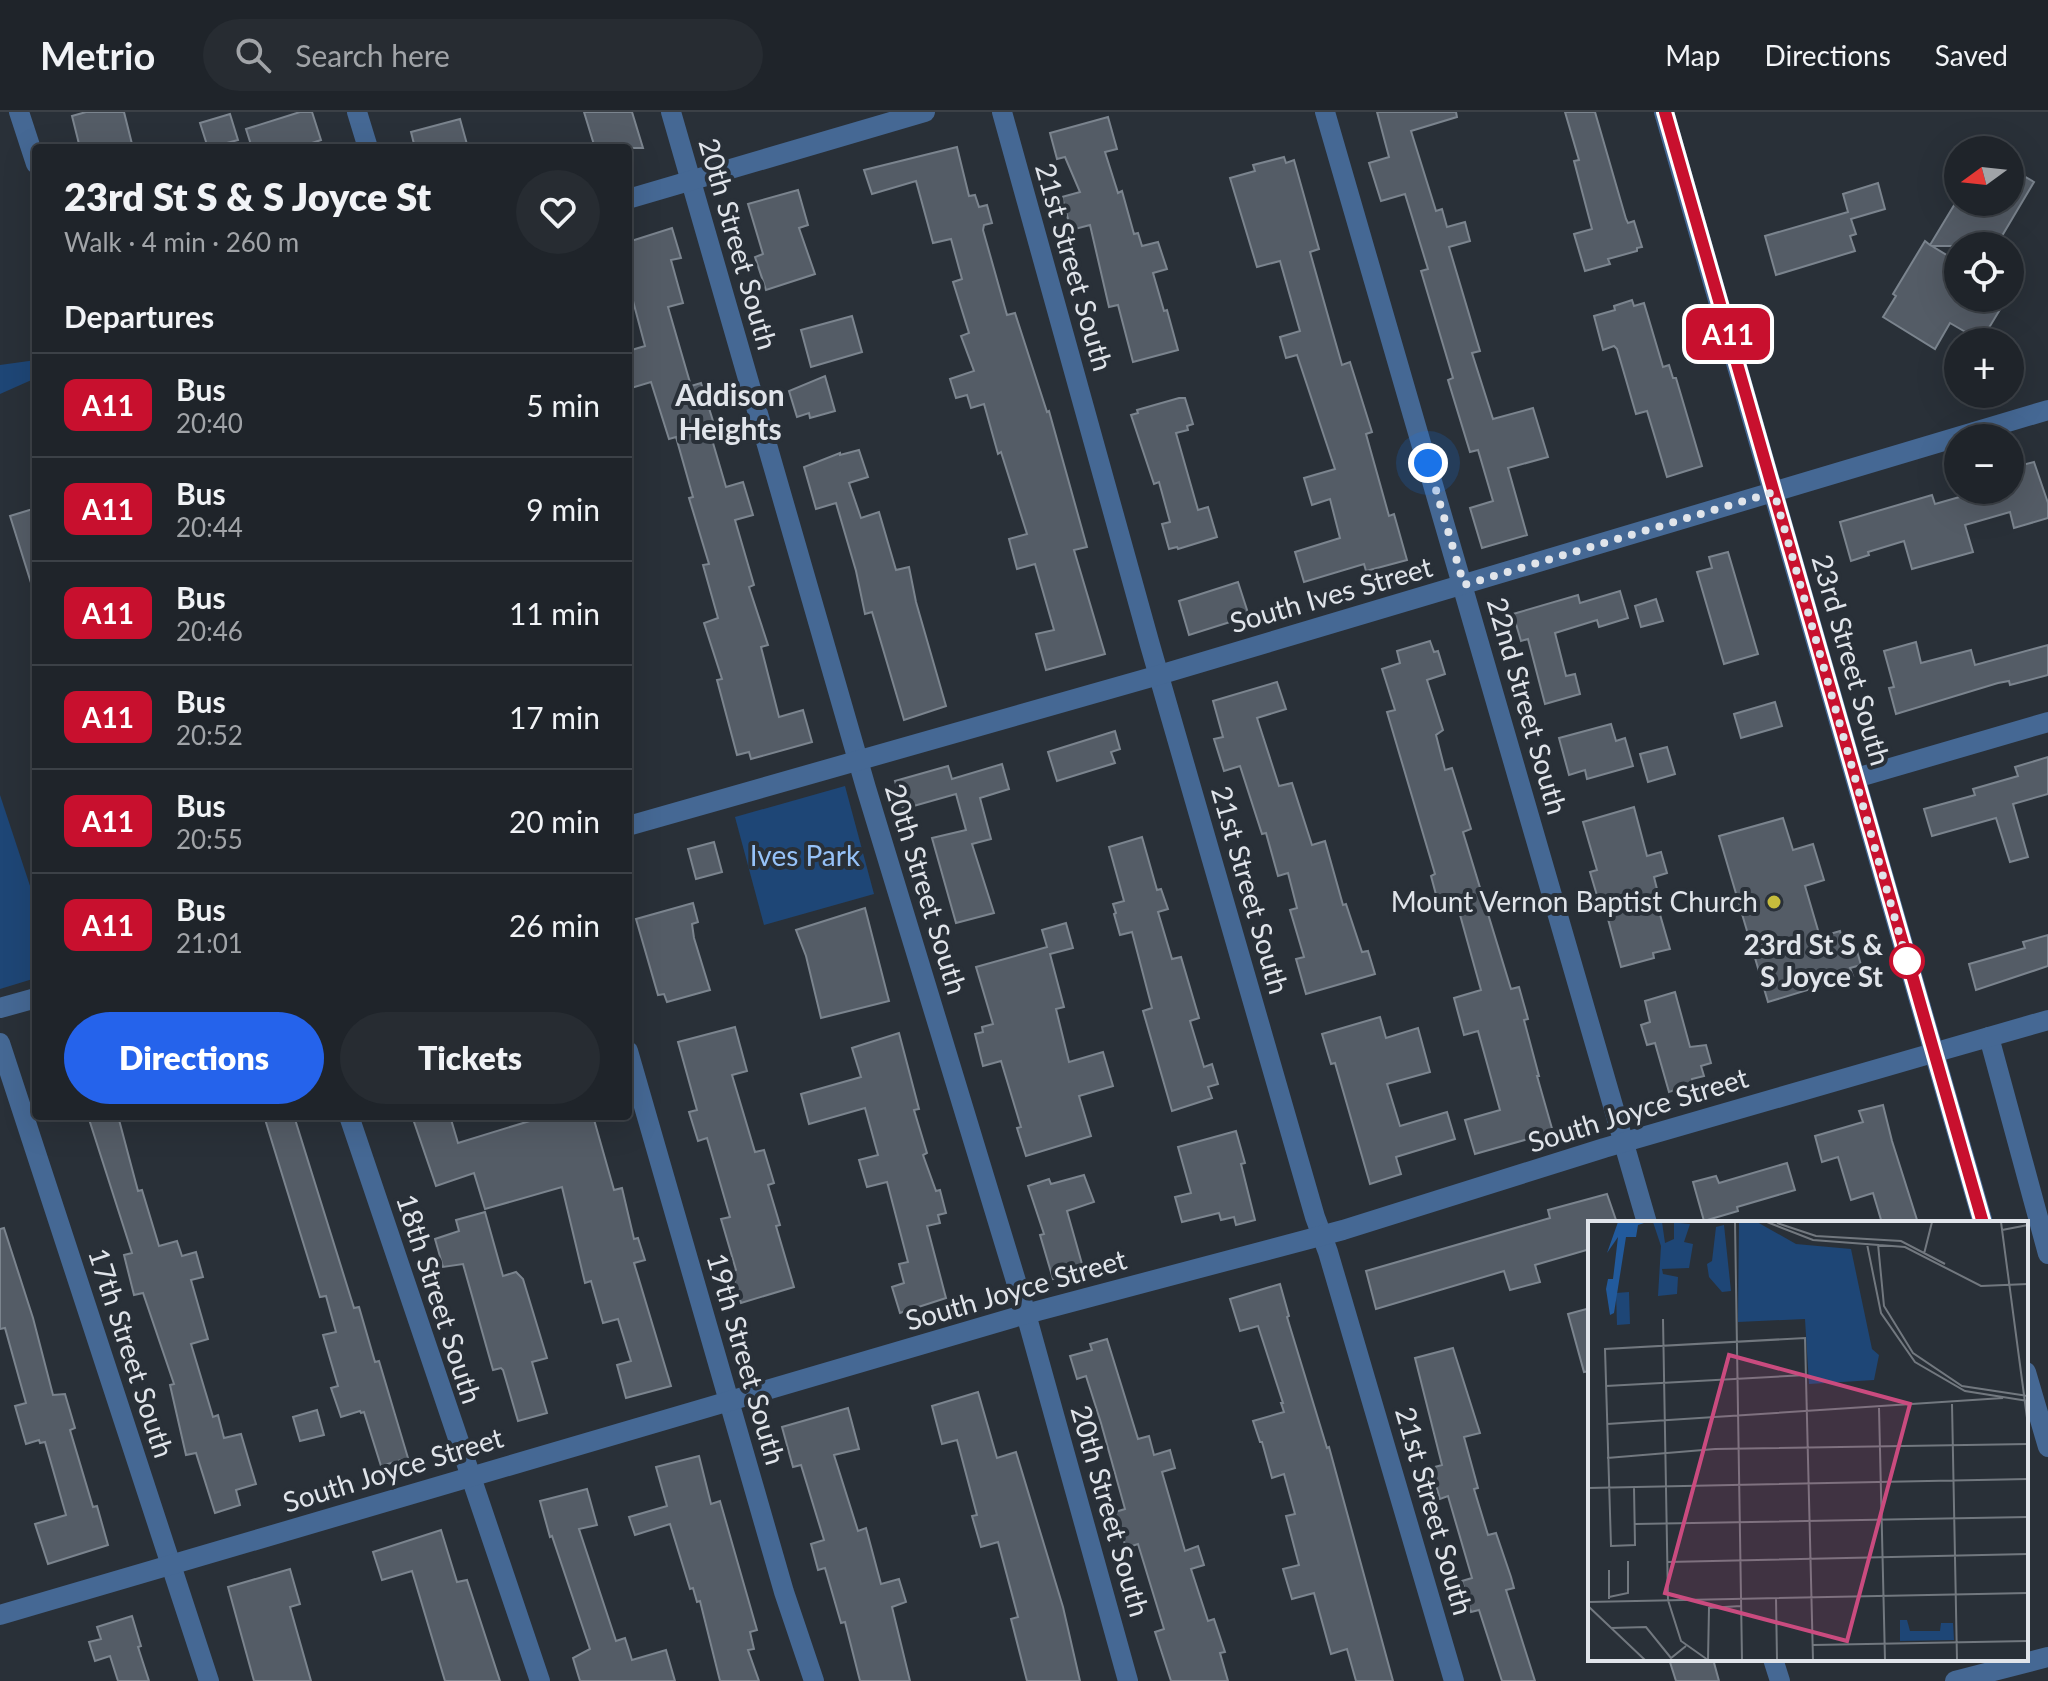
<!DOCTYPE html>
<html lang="en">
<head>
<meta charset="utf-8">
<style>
	body { margin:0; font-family:Lato,sans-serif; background:#272c32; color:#f1f3f6; height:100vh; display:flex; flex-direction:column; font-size:30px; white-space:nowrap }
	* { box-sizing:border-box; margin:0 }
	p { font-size:26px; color:#a1a4a8 }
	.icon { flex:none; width:44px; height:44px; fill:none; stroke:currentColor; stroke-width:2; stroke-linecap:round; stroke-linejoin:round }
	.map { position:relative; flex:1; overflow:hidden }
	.side { position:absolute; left:32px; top:32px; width:600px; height:976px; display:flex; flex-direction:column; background:#1f242a; border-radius:8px; box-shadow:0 8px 32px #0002,0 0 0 2px #3c4147 }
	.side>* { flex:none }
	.badge { padding:0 16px; border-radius:12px; font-size:28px; line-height:52px }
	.needle { width:52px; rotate:255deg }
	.tools { position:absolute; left:1944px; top:24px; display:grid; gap:16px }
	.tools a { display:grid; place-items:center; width:80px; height:80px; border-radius:50%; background:#1f242a; box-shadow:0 8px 32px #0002,0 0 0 2px #3c4147; font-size:40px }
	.you { position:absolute; width:40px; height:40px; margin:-20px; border:6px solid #fff; border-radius:50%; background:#1a73e8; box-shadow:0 0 0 12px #1a73e833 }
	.map>.badge { position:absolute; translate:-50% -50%; box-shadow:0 0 0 4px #fff }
	h2 { padding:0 32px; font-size:30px; line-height:72px }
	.round { display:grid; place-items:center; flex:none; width:84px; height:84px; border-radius:42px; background:#272c32 }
	.overview { display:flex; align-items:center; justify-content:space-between; height:136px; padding:0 32px }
	h1 { font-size:38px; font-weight:800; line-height:60px }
	.cta { display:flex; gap:16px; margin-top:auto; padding:16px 32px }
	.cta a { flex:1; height:92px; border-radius:48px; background:#2563eb; color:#fff; font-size:32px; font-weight:800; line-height:92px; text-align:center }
	.cta a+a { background:#272c32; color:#f1f3f6 }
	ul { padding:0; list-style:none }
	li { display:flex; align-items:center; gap:24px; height:104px; padding:0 32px; border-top:2px solid #3c4147 }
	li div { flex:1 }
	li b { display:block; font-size:30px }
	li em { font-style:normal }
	li .badge { min-width:88px; font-weight:700; text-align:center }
	header { display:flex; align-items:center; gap:48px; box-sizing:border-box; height:112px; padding:0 40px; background:#1f242a; border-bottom:2px solid #3c4147 }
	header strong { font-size:38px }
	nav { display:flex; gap:44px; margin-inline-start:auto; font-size:28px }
	.search { width:560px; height:72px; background:#272c32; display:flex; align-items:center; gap:20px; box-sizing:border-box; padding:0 28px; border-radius:44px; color:#a1a4a8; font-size:30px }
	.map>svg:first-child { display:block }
</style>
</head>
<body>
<header>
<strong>Metrio</strong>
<div class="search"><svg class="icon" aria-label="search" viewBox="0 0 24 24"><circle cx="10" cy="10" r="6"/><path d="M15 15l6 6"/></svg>Search here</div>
<nav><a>Map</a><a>Directions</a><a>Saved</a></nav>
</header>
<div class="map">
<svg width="2048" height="1569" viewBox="0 0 2048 1569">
	<rect width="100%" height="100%" fill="#293038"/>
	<g fill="#1e4676">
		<path d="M36,248V266L0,282V253Z"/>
		<path d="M845,674L874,782L764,813L735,705Z"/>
		<path d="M0,683L36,792V866L0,877Z"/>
	</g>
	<g fill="#545c66" stroke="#7b848e" stroke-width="2">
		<path d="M86,0H124L133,36H80L72,4Z"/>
		<path d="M300,0H312L321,28L297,36H252L246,17Z"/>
		<path d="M584,0H632L643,36H595Z"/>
		<path d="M1377,0H1456L1457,5L1411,19L1436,99L1442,97L1447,115L1465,110L1470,129L1449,135L1480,239L1472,241L1493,307L1533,296L1548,345L1508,356L1527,423L1482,436L1470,396L1493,389L1478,338L1470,340L1448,268L1453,266L1421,159L1428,157L1405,82L1381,89L1369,51L1389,45Z"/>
		<path d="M1565,0H1595L1626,107L1628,111L1634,109L1642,135L1637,136V139L1608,147L1610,152L1585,159L1574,122L1592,117L1574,49L1579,48Z"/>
		<path d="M230,2L238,28L208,36L200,11Z"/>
		<path d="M1108,5L1117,37L1105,40L1118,81L1122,79L1134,122L1138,121L1142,134L1158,130L1167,157L1153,161L1164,199L1167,198L1178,238L1133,250L1118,193L1109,195L1090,113L1071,118L1062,85L1080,80L1065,45L1057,47L1050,21Z"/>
		<path d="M460,7L468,36H415L411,20Z"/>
		<path d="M957,35L969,84L975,83L979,95L987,93L992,111L984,113L983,118L1007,203L1015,201L1047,300L1049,299L1087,435L1074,438L1105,542L1046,558L1036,522L1054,518L1035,452L1017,457L1009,427L1027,422L1001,340L998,342L984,292L971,296L967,283L956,286L950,267L974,259L961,224L969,221L953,170L962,167L951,127L933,131L916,69L872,82L864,58Z"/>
		<path d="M1284,45L1286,51L1294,48L1319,137L1310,140L1330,211L1342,253L1350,250L1372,320L1366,322L1389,404L1394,402L1407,448L1366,459L1364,452L1304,470L1295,440L1340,426L1330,387L1312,393L1304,366L1335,357L1297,243L1286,246L1280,225L1300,219L1280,149L1257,155L1230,66L1255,59L1253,53Z"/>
		<path d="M2010,56L2034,70L1996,134H1932L1958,150V186H2007L1981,229L1950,211L1935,237L1883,205L1896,184L1893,182L1925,129L1930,133L1956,90H2010Z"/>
		<path d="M1878,71L1885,97L1851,107L1856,122L1850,124L1855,139L1776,163L1765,124L1848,100L1843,82Z"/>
		<path d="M798,78L808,113L799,116L815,162L766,178L755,145L763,142L748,92Z"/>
		<path d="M672,116L681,146L671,148L683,191L668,195L691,274L701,271L714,312L708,314L726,375L743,370L753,403L735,408L754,473L749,475L768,533L761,535L779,605L803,598L812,630L751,647L749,640L737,643L717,568L722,567L704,511L718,506L703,453L709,452L689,386L693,385L676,325L669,327L651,270L628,277V239L645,234L628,170V130Z"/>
		<path d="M1632,188L1634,194L1644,191L1663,255L1669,253L1673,266H1676L1702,354L1667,365L1647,299L1636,302L1617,237L1614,234L1603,238L1594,204L1615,198L1614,194Z"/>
		<path d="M852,204L862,240L811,255L801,218Z"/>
		<path d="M825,264L835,299L810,306L809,301L797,305L789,279Z"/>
		<path d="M1179,286H1185L1193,312L1187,314L1188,318L1176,321L1198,398L1208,395L1217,425L1178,437L1177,435L1169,437L1162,412L1170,410L1159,370L1154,372L1131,303L1138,301L1137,298Z"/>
		<path d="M859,338L868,365L849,371L861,406L879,400L896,458L909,455L916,490L946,594L904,608L872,500L865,502L856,459L836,391L816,397L804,355L840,341V343Z"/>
		<path d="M2034,350L2048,391V406L2014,416L2010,400L1965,413L1973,440L1912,457L1904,429L1868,440L1869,443L1851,449L1840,410L1932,383L1935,392L1984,378H2010V356Z"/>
		<path d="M36,396V473L32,474L10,404Z"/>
		<path d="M1728,440L1758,542L1724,552L1697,460L1712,456L1709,445Z"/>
		<path d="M1238,470L1249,504L1189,523L1179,489Z"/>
		<path d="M1620,479L1628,506L1599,515L1597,508L1555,521L1566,564L1575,562L1580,582L1545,592L1528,527L1521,529L1513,502L1578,483L1580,491Z"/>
		<path d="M1656,487L1663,509L1641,515L1635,494Z"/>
		<path d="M1430,529L1434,540L1438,539L1445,562L1427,568L1443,618L1436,623L1445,658L1452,656L1471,717L1463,720L1511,877L1519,875L1528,907L1524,908L1539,964H1537L1553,1020L1475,1042L1465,1008L1500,998L1478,919L1464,923L1454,886L1481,878L1455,785L1438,790L1431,764L1435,762L1387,600L1395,598L1382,557L1400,551L1397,539Z"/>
		<path d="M1916,530L1921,551L1971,538L1975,553L2048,533V563L2010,573L2009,569L1998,571L1896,602L1889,576L1894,575L1884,539Z"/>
		<path d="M1277,570L1286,597L1257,606L1279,674L1292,671L1312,733L1325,729L1343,793L1346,792L1362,840L1368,839L1375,862L1306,882L1296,847L1304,845L1290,798L1297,796L1288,761L1278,764L1266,721L1262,722L1240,654L1224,659L1214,627L1223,625L1213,589Z"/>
		<path d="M1775,590L1782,614L1741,626L1734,602Z"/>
		<path d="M1611,612L1616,629L1625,626L1633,654L1587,667L1585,658L1569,663L1559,626Z"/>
		<path d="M1115,619L1120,637L1111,640L1115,651L1057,669L1048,640Z"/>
		<path d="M1667,635L1675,662L1648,670L1640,642Z"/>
		<path d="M2048,645V682L2013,692L2028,745L2010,750L1996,706L1932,724L1924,697L1975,683L1973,677L2018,664L2015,655Z"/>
		<path d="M1002,652L1009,677L980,686L991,727L972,732L994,801L956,811L932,726L966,718L956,682L903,697L895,669L948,654L952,667Z"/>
		<path d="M1634,695L1647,744L1661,740L1667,761L1654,765L1658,781L1654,782L1670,837L1653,841L1654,846L1621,855L1605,796L1601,797L1590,760L1597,758L1583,710Z"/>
		<path d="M1783,706L1793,738L1813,732L1824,768L1805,774L1820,825L1840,819L1843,829L1853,825L1861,853L1850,856L1853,864L1768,890L1719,724Z"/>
		<path d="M1142,725L1157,778L1161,777L1168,797L1158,800L1172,847L1181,845L1199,906L1190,909L1204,955L1212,952L1218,972L1208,975L1212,986L1172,999L1143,899L1152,896L1132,820L1120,823L1114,802L1116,801L1113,792L1124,789L1109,735Z"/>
		<path d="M714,730L722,760L696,767L688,737Z"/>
		<path d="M693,791L698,810L692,812L694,826L710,878L667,890L664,882L658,883L636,807Z"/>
		<path d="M865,796L889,889L821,906L806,844L796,818Z"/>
		<path d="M1066,811L1073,836L1050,842L1064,895L1056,897L1069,950L1103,940L1113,974L1079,984L1091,1024L1026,1044L1017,1016L1021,1015L1001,949L983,954L975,922L983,920L982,915L993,912L976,855L1047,835L1042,818Z"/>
		<path d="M2048,823V854L1976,878L1969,852L2025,836L2023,830Z"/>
		<path d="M1675,880L1690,935L1706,933L1711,951L1701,954L1704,964L1692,967L1693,972L1669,980L1655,931L1647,933L1641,913L1650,910L1645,889Z"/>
		<path d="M1380,905L1386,926L1418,916L1430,960L1387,972L1400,1014L1447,1000L1455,1027L1396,1045L1401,1062L1370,1072L1335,951L1331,952L1322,922Z"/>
		<path d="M735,915L747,959L732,963L755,1040L764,1038L774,1071L768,1073L780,1113L776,1114L794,1175L741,1191L732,1160L736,1158L721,1107L730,1105L707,1026L698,1029L689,1000L697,998L678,930Z"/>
		<path d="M899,921L919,997L914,998L927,1041L923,1043L936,1079L940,1078L946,1101L938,1103L940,1111L927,1114L946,1186L900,1201L892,1175L904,1171L899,1152L908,1150L887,1070L867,1075L859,1048L878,1043L865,996L809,1012L801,982L861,965L852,936Z"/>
		<path d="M1883,993L1892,1029L1918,1111H1882L1873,1081L1851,1088L1838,1045L1822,1050L1815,1024L1863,1010L1859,999Z"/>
		<path d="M88,1004H118L138,1079L142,1078L159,1134L177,1129L182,1144L196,1140L203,1165L191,1168L208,1227L191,1232L213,1305L218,1303L224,1326L241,1322L249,1349L256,1372L236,1378L240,1393L215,1401L196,1341L186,1343L170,1273L174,1272L143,1181L134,1183L124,1143L132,1141Z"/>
		<path d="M264,1004H294L354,1196L359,1195L375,1250L379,1249L408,1346L381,1354L364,1300L361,1301L360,1299L341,1305L331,1276L338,1274L323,1223L336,1220L326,1184L320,1185Z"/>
		<path d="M412,1004H450L458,1031L533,1008L532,1004H593L614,1078L622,1076L634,1127L638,1126L645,1148L634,1151L671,1274L626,1286L617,1253L631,1249L618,1207L603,1211L591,1169L585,1171L562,1075L485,1097L474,1061L436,1074Z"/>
		<path d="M1236,1019L1245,1051L1241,1052L1255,1108L1236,1113L1234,1105L1221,1108L1219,1101L1182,1110L1175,1085L1191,1081L1178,1035Z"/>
		<path d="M1787,1051L1795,1078L1737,1095L1738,1099L1704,1109L1693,1070L1716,1064L1719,1071Z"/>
		<path d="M1084,1063L1094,1090L1067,1099L1084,1159L1053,1167L1040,1123L1044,1122L1028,1074L1049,1067L1051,1072Z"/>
		<path d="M1607,1082L1617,1111H1590V1137L1535,1153L1540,1170L1510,1178L1504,1159L1376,1197L1366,1159L1550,1106L1548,1098Z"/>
		<path d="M485,1100L503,1164L516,1160L523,1167L547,1246L532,1250L547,1301L518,1309L503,1258L501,1256L493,1258L463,1152L443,1155L435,1127L459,1119L456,1108Z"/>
		<path d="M4,1116L33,1206L53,1283L65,1282L75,1316L70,1318L93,1395L97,1394L108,1433L48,1452L35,1412L66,1403L45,1330L40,1331L39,1328L26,1332L15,1294L26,1291L5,1216L0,1217V1117Z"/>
		<path d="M1280,1172L1289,1204L1287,1205L1327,1336L1329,1335L1393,1569H1356L1347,1537L1331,1542L1314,1481L1292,1487L1283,1457L1299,1453L1286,1404L1295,1402L1284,1362L1272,1366L1262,1330H1260L1253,1309L1284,1300L1281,1291H1283L1258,1214L1240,1219L1230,1187Z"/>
		<path d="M1590,1196V1259L1584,1260L1568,1202Z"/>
		<path d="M1107,1227L1138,1327L1149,1324L1154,1343L1170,1338L1175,1356L1162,1360L1185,1439L1198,1434L1204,1453L1191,1457L1208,1509L1214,1507L1225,1540L1220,1541L1228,1569H1171L1155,1520L1164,1517L1138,1432L1126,1436L1115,1400L1125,1397L1101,1311L1086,1264L1077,1267L1070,1244L1092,1238L1090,1232Z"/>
		<path d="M1453,1236L1480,1321L1464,1325L1478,1376L1474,1377L1488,1423L1496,1421L1511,1465L1514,1476L1506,1478L1535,1569H1502L1479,1498L1471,1500L1462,1469L1472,1466L1448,1384L1440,1387L1431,1356L1442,1353L1415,1246Z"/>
		<path d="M978,1280L997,1346L1016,1340L1063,1495L1080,1569H1027L1011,1507L1018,1505L998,1430L981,1435L972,1404L977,1403L957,1328L942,1332L932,1294Z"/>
		<path d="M848,1296L859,1337L834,1343L858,1419L866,1416L881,1472L899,1467L906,1490L892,1495L910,1569H860L845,1510L841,1511L825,1456L818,1458L811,1432L824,1428L801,1353L793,1355L782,1315Z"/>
		<path d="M317,1298L324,1323L300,1329L293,1305Z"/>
		<path d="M699,1344L711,1392L720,1389L757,1518L750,1520L754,1537L748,1538L759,1569H720L700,1489L697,1490L693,1476L690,1477L670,1412L635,1423L629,1405L667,1394L656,1355Z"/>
		<path d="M587,1377L597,1413L579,1417L616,1529L625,1526L632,1548L666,1538L675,1569H580L573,1546L590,1537L552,1424L550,1425L540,1389Z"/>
		<path d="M441,1418L457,1470L467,1468L500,1569H445L412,1459L382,1468L373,1440Z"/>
		<path d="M290,1457L300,1492L290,1495L311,1569H254L228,1475Z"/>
		<path d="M132,1504L141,1534L138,1535L149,1569H118L110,1544L95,1549L89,1530L101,1527L97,1515Z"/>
		<path d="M1669,1547H1713L1719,1569H1676Z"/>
	</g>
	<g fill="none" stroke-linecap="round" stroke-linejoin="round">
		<g stroke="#456894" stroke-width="20">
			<path d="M19,0L36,52"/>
			<path d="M357,0L368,36"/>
			<path d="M671,0L866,676L1026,1202L1128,1569"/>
			<path d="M1002,0L1150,533L1315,1105L1328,1140L1454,1569"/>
			<path d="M1325,0L1647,1111"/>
			<path d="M628,87L925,0"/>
			<path d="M1856,666L2048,610"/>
			<path d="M628,714L1159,563L2048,298"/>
			<path d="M0,896L36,886"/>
			<path d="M1989,925L2048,1142"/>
			<path d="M0,931L209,1569"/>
			<path d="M628,939L784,1480L814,1569"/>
			<path d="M1933,941L2048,908"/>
			<path d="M349,1004L540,1569"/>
			<path d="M1773,1547L1780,1569"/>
			<path d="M1955,1569L2048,1545"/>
		</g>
		<g stroke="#456894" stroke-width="20">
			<path d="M1664,0L1983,1111"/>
			<path d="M2026,1260L2048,1335"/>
			<path d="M0,1503L1026,1202L1343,1118L1604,1036L1933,941"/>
		</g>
	</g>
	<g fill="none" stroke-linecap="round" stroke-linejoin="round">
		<defs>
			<path id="line" d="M1665,0L1983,1111"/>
		</defs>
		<use href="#line" stroke="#fff" stroke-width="18"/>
		<use href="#line" stroke="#c8102e" stroke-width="12"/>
		<path stroke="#e0e4ea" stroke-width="8" stroke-dasharray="0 14.4" d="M1428,351L1464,473L1774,380L1907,849"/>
	</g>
	<circle fill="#c6bc3c" stroke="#293038" stroke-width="3" cx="1774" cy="790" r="8"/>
	<circle fill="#fff" stroke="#c8102e" stroke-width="4" cx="1907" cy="849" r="16"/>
	<g text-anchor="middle" stroke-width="8" stroke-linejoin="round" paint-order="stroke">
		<g font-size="28" fill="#e0e4ea" stroke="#293038">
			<text transform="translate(738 132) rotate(74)" y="10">20th Street South</text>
			<text transform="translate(1074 155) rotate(74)" y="10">21st Street South</text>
			<text transform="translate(1331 483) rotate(-16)" y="10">South Ives Street</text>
			<text transform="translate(1851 548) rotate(74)" y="10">23rd Street South</text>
			<text transform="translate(1527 594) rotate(74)" y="10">22nd Street South</text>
			<text transform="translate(926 777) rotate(73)" y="10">20th Street South</text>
			<text transform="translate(1250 778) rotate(74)" y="10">21st Street South</text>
			<text transform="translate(1638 998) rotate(-17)" y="10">South Joyce Street</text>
			<text transform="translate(1016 1178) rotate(-16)" y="10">South Joyce Street</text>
			<text transform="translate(439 1187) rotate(72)" y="10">18th Street South</text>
			<text transform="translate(131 1241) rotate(72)" y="10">17th Street South</text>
			<text transform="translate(746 1247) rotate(74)" y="10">19th Street South</text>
			<text transform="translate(393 1358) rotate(-17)" y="10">South Joyce Street</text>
			<text transform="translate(1110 1399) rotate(74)" y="10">20th Street South</text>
			<text transform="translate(1434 1399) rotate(74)" y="10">21st Street South</text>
		</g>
		<g font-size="28" fill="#96c2f8" stroke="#293038">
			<text x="805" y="754">Ives Park</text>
		</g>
		<g font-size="28" fill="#e0e4ea" stroke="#293038" text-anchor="end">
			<text x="1758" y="800">Mount Vernon Baptist Church</text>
		</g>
		<g font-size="28" font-weight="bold" fill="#e0e4ea" stroke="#293038" text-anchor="end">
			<text x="1883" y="843">23rd St S &amp;<tspan x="1883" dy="32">S Joyce St</tspan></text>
		</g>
		<g font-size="30" font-weight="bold" fill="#e0e4ea" stroke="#293038">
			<text x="730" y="294">Addison<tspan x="730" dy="34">Heights</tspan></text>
		</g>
	</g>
	<g transform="translate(1588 1109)">
		<rect width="440" height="440" fill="#293038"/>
		<path d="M65,1H74L77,22L86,18V2L81,1L102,3L96,21L105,23L101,47L74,48L75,53L90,56L89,73L70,75L73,25ZM151,1H169L208,23L263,28L284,128L291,134L286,159L221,163L217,98L150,101ZM136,4L143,70L134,71L121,56L119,43L124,40L128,6ZM41,71L42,103L29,104L28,72ZM312,399H319L322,410H352L353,402H365L366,419L312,420Z" fill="#1e4676"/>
		<path d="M30,1L56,2L50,4L48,16H38L26,92L22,94L18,68L20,58H25L30,16L19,32Z" fill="#225a9c"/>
		<path fill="none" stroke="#72787f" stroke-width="2" d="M147,1L154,439M179,1L225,19L317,26L393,65L440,63M413,1L440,204M189,2L228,15L313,20L357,43M414,9L440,4M279,23L293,92L327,141L377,170L440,180M290,23L296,85L325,132L374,165L440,175M336,33L344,1M75,98L80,379L93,420L120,439M18,165L218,154M364,183L369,439M291,187L297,439M19,203L415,177M19,237L127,228L440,223M46,266L47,324L23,325L17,128L217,117L225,439M0,267L440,258M47,303L440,296M80,341L440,333M21,349V378M21,376L40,372V340M188,377L189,439M0,381L440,372M0,385L57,439M23,407L58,406L83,437L98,425M225,424L440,420M120,439L121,387L153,385"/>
		<path fill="#ca4b7f" fill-opacity="0.15" stroke="#ca4b7f" stroke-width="4" d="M141,134L322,183L259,420L77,372Z"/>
		<rect width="440" height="440" fill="none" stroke="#e0e4ea" stroke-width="4"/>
	</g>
</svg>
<div class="tools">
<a><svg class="needle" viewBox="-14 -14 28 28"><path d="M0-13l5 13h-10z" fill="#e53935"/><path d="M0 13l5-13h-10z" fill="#a1a4a8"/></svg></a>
<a><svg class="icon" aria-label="locate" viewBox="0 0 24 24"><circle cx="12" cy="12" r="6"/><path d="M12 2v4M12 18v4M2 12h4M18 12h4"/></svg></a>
<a>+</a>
<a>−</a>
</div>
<div class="you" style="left:1428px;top:351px"></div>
<b class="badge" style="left:1728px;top:222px;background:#c8102e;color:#fff">A11</b>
<section class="side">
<div class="overview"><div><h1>23rd St S &amp; S Joyce St</h1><p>Walk · 4 min · 260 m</p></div><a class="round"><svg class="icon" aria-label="heart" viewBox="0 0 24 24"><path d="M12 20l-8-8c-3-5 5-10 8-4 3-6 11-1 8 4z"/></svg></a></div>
<h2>Departures</h2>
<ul>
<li><span class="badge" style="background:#c8102e;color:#fff">A11</span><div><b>Bus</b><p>20:40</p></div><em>5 min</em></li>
<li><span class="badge" style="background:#c8102e;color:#fff">A11</span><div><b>Bus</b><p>20:44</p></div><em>9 min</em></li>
<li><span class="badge" style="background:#c8102e;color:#fff">A11</span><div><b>Bus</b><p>20:46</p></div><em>11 min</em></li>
<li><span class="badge" style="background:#c8102e;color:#fff">A11</span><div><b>Bus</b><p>20:52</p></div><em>17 min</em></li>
<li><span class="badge" style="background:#c8102e;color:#fff">A11</span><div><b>Bus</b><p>20:55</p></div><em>20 min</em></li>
<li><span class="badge" style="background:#c8102e;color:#fff">A11</span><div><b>Bus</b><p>21:01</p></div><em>26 min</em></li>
</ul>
<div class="cta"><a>Directions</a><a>Tickets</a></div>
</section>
</div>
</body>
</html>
